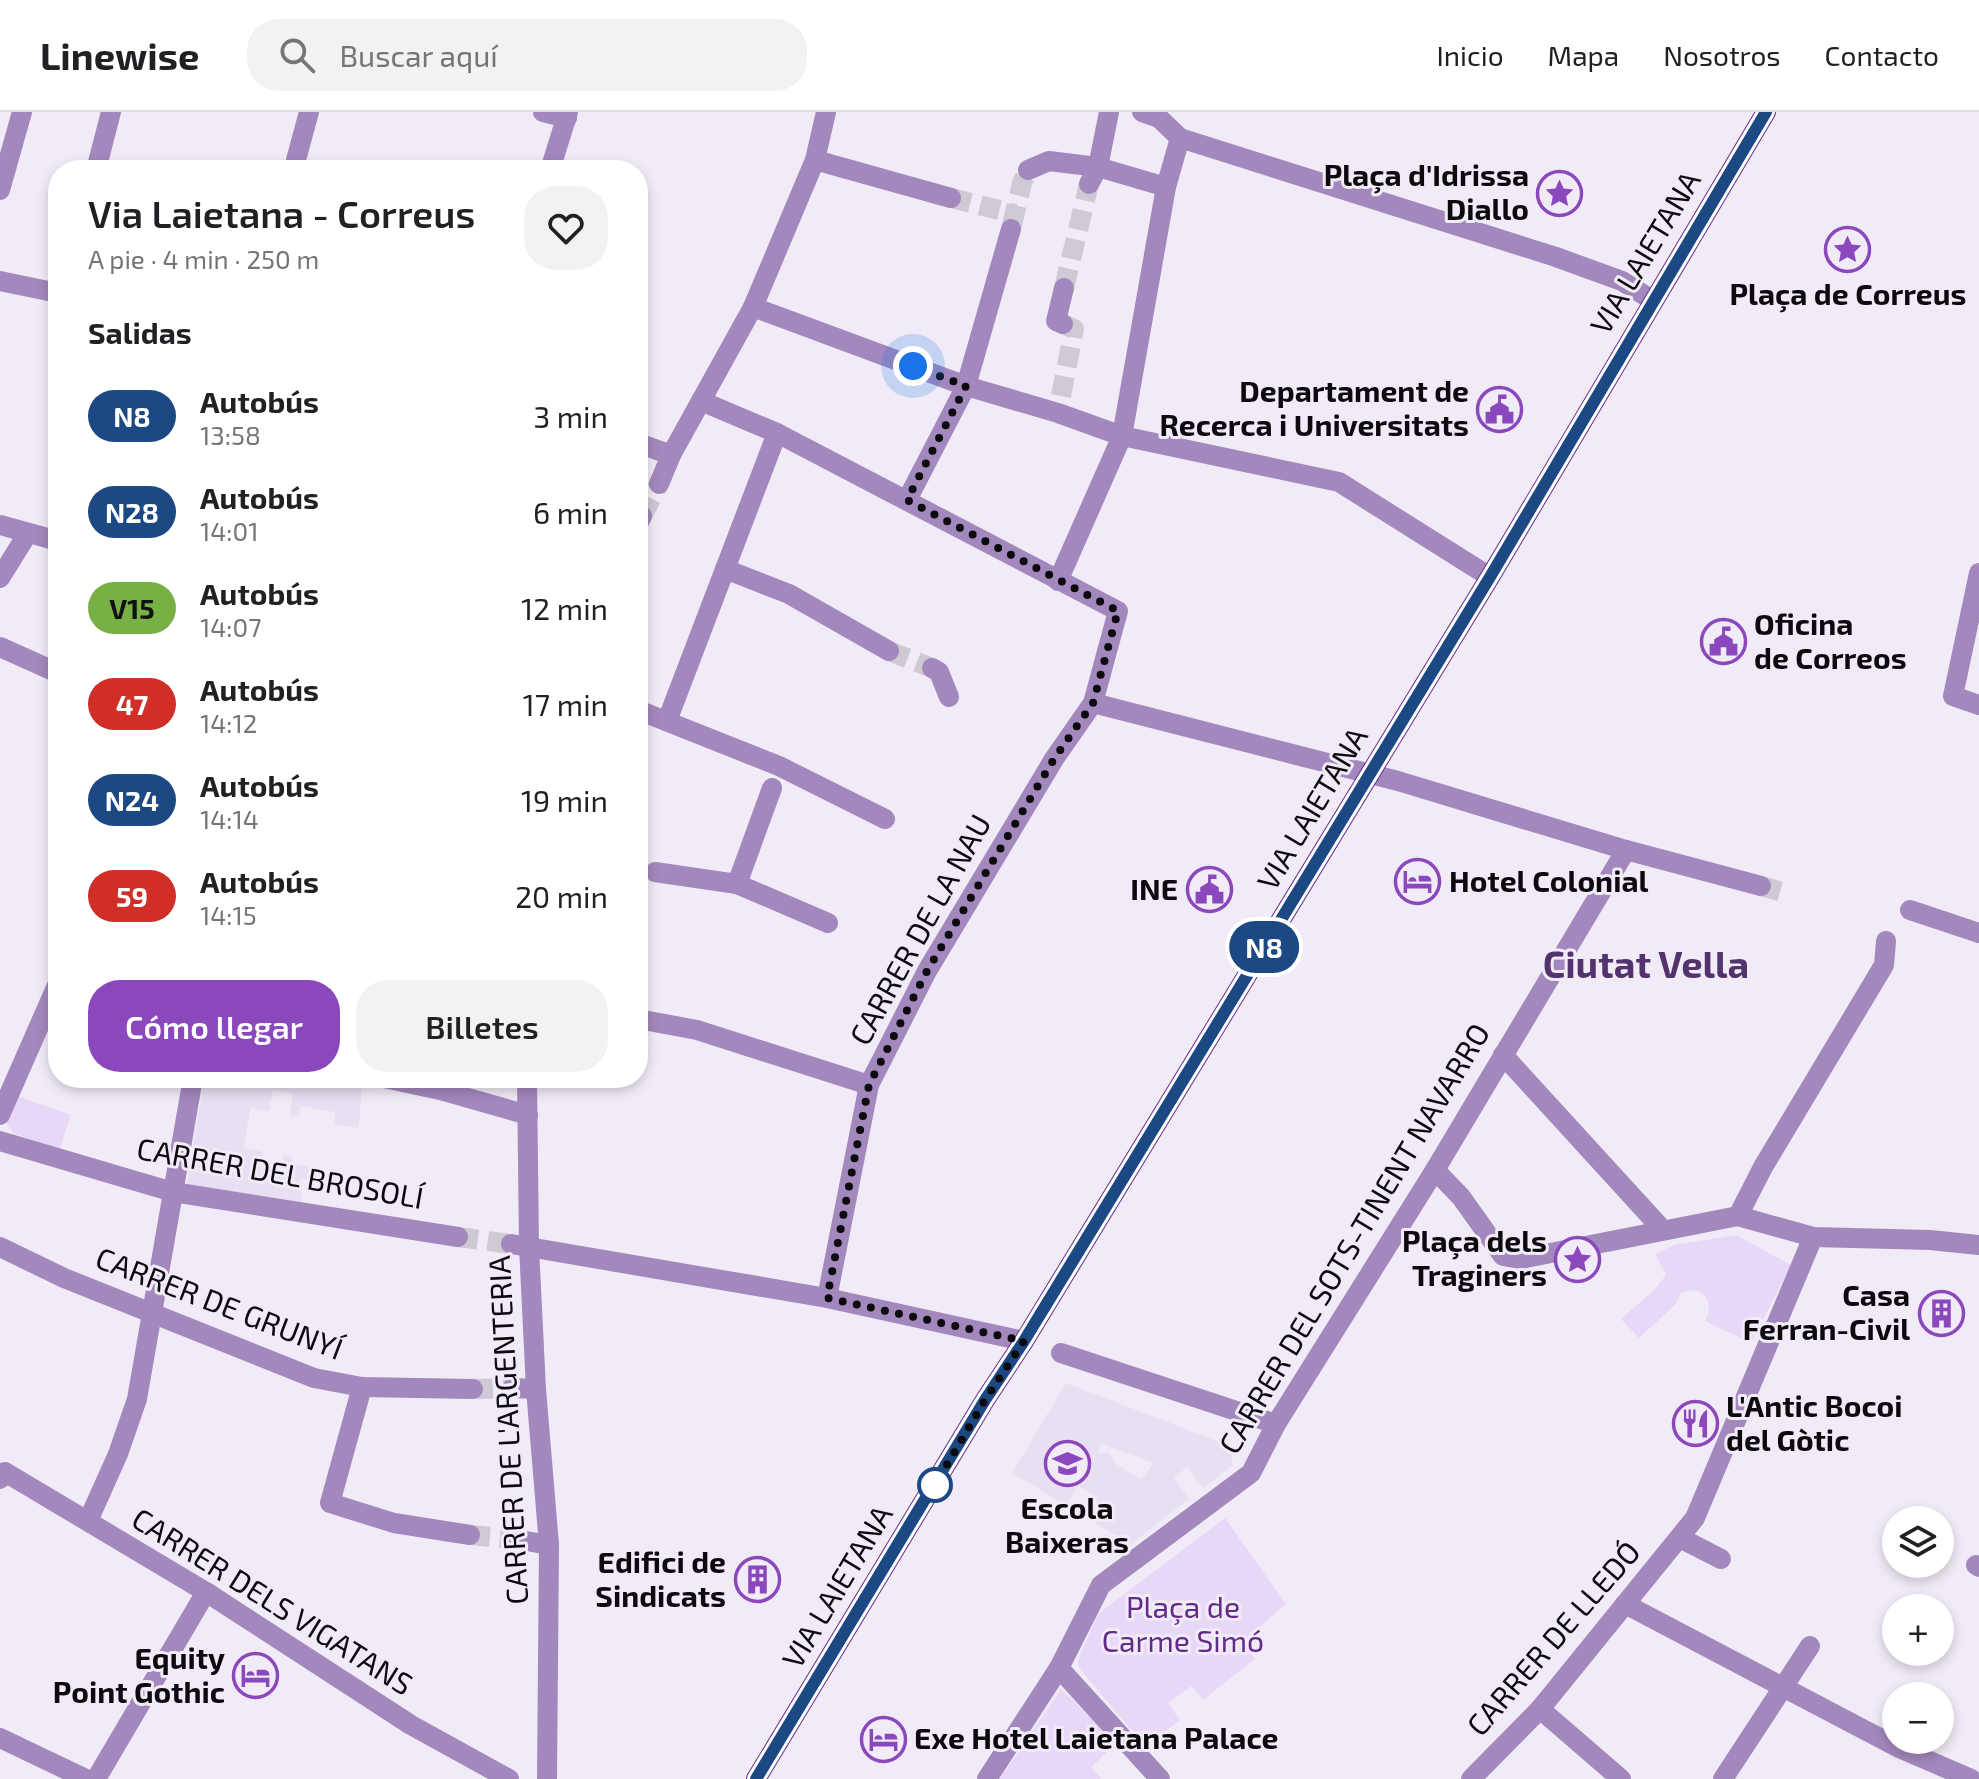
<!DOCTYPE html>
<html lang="es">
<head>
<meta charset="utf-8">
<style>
	body { margin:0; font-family:"Exo 2",sans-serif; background:#f2f2f2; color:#202124; height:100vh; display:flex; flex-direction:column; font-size:30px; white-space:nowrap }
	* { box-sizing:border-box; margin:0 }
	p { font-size:26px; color:#757577 }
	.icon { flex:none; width:44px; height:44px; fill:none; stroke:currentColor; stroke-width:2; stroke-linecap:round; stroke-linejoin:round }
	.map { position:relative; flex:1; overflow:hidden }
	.drawer { position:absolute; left:48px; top:48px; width:600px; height:928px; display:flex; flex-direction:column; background:#fff; border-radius:32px; box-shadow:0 4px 12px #0003 }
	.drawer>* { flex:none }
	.badge { padding:0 16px; border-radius:26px; font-size:28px; line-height:52px }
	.buttons { position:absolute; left:1882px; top:1394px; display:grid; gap:16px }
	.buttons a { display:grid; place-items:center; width:72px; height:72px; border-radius:50%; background:#fff; box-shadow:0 4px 12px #0003; font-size:40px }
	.you { position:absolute; width:40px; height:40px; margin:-20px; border:6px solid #fff; border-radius:50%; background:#1a73e8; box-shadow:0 0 0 12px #1a73e833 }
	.map>.badge { position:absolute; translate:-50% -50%; box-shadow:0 0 0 4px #fff }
	h2 { padding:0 40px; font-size:30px; line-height:72px }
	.round { display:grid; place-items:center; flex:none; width:84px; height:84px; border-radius:32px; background:#f2f2f2 }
	.overview { display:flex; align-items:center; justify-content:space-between; height:136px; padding:0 40px }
	h1 { font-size:38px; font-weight:600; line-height:60px }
	.action { display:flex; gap:16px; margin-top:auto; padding:16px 40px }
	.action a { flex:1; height:92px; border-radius:32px; background:#8b48bd; color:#fff; font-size:32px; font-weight:600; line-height:92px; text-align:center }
	.action a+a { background:#f2f2f2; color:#202124 }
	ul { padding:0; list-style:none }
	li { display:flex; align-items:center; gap:24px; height:96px; padding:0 40px }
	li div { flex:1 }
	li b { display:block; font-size:30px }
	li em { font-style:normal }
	li .badge { min-width:88px; font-weight:700; text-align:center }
	header { display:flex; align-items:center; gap:48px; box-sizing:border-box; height:112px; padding:0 40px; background:#fff; border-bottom:2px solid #e0e0e0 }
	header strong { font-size:38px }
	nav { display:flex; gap:44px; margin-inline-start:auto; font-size:28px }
	.search { width:560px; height:72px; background:#f2f2f2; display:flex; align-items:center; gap:20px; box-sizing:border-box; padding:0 28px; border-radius:32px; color:#757577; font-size:30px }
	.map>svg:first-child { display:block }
</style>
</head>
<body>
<header>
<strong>Linewise</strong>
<div class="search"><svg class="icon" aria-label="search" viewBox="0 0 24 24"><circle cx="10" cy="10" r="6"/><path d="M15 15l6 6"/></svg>Buscar aquí</div>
<nav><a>Inicio</a><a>Mapa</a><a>Nosotros</a><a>Contacto</a></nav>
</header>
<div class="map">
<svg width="1979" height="1667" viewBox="0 0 1979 1667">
	<rect width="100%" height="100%" fill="#f1ebf7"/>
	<g fill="#e8dff2" fill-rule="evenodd">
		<path d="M204,966L362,968L359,1016L335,1012V1000L301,994L299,1004L289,1003L293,982L273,978L269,999L250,996L244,1036L263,1040L260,1060L280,1063L283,1043L292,1044V1052L310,1055L308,1068L300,1067L302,1091L187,1072Z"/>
		<path d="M1066,1271L1230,1334L1233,1353L1204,1376L1187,1355L1174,1366L1189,1387L1131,1432L1086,1406L1098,1385L1078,1374L1066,1393L1012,1361ZM1102,1332L1153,1351V1352L1141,1367L1117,1353L1109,1341H1097Z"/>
	</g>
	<g fill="#e8d8f8">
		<path d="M17,984L71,1003L59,1038L13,1021L6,1010Z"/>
		<path d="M1736,1123L1791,1153L1751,1231L1705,1209C1712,1196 1711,1183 1694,1178L1681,1181L1675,1193L1639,1226L1621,1207L1655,1177L1666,1163L1655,1142L1674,1133Z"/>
		<path d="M1225,1406L1286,1492L1243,1529L1255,1547L1203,1588L1192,1574L1168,1591L1180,1608L1145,1634L1079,1556L1078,1548L1098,1502Z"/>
		<path d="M1061,1577L1117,1631L1091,1655L1101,1667H1000Z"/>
	</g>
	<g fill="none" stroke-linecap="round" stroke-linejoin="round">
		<g stroke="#cfc9d4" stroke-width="20" stroke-dasharray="20 10" stroke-linecap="butt">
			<path d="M951,86L1015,102"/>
			<path d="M1012,113L1022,71L1028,58"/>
			<path d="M1064,176L1089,72"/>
			<path d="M1061,284L1074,217L1063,212"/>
			<path d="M642,404L659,372"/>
			<path d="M889,539L932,556"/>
			<path d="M1761,774L1789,782"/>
			<path d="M458,1125L511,1132"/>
			<path d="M473,1277L512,1276"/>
			<path d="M470,1423L515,1427"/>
		</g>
		<g stroke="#a388bd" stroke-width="20">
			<path d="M543,0L567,6"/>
			<path d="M1142,0L1159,6L1180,26L1556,145L1622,169L1652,188"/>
			<path d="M296,48L309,0"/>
			<path d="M815,48L951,86"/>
			<path d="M96,58L111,0"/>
			<path d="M550,58L568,0"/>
			<path d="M1028,58L1049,49L1098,55L1166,75"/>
			<path d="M1089,72L1098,55L1109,0"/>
			<path d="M0,78L22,0"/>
			<path d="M0,169L58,181"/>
			<path d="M753,195L966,274L1058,301L1122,324L1339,370L1490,465"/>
			<path d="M1063,212L1056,209L1064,176"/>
			<path d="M701,289L777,321L1118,499L1093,591L1054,647L927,859L869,973L827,1186"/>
			<path d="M638,331L671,343"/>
			<path d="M659,372L671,343L753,195L815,48L826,0"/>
			<path d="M907,388L966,274L1011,117"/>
			<path d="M638,412L642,404"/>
			<path d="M0,413L58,429"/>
			<path d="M725,457L789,482L889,539"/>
			<path d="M1979,461L1953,584L1979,593"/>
			<path d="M0,466L28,421"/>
			<path d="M1058,469L1122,324L1166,75L1180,26"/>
			<path d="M0,535L58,561"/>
			<path d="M932,556L939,560L949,585"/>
			<path d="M1093,591L1398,669L1626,738L1761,774"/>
			<path d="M638,598L779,654L885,707"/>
			<path d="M667,609L777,321"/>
			<path d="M772,676L737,772L828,811"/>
			<path d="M655,760L737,772"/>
			<path d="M1910,798L1979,821"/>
			<path d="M638,907L697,918L869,973"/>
			<path d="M1503,943L1662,1117"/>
			<path d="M384,966L440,978L528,1003"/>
			<path d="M527,966L529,1135L536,1277L549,1433L547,1667"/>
			<path d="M0,1003L58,871"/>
			<path d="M0,1029L173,1080L458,1125"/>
			<path d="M1435,1058L1461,1085L1503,1144L1520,1147L1738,1104L1813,1125L1930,1128L1979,1133"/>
			<path d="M1738,1104L1763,1055L1884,853L1886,829"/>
			<path d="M511,1132L827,1186L1024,1229"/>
			<path d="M0,1135L64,1166L314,1266L362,1275L473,1277"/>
			<path d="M1061,1241L1276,1312"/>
			<path d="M362,1275L330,1391L394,1411L470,1423"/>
			<path d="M512,1276L536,1277"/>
			<path d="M0,1367L5,1360L206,1480L411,1613L509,1667"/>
			<path d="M88,1409L118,1342L137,1287L193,966"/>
			<path d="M1680,1426L1721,1447"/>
			<path d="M515,1427L549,1433"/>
			<path d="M1976,1453L1979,1455"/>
			<path d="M1625,1492L1897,1635L1971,1667"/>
			<path d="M1059,1556L1160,1667"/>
			<path d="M1540,1597L1621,1667"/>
			<path d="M0,1626L86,1667"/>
			<path d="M96,1667L206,1480"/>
			<path d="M987,1667L1059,1556L1101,1473L1251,1361L1276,1312L1435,1058L1626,738"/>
			<path d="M1471,1667L1540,1597L1695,1406L1813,1125"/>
			<path d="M1723,1667L1810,1534"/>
		</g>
		<path stroke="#652d8e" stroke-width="20" d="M756,1667L985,1288L1024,1229L1490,465L1766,0"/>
	</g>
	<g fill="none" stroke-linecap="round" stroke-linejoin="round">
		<defs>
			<path id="line" d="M756,1667L985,1288L1024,1229L1490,465L1766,0"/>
		</defs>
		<use href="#line" stroke="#fff" stroke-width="18"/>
		<use href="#line" stroke="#1c4883" stroke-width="12"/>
		<path stroke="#0c0a0e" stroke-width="8" stroke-dasharray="0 14.4" d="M913,254L966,274L907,388L1118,499L1093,591L1054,647L927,859L869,973L827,1186L1024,1229L985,1288L935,1373"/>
	</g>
	<defs>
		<symbol id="sight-ring" viewBox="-11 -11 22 22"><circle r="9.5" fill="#f1ebf7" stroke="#8b48bd" stroke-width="1.5"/><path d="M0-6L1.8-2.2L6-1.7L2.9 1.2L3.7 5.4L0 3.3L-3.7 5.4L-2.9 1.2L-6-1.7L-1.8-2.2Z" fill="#8b48bd"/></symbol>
		<symbol id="civic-ring" viewBox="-11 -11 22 22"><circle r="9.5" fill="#f1ebf7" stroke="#8b48bd" stroke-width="1.5"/><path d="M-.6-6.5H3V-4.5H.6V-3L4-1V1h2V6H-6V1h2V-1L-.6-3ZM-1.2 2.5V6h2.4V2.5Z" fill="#8b48bd"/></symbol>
		<symbol id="hotel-ring" viewBox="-11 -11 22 22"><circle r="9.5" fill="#f1ebf7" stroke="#8b48bd" stroke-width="1.5"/><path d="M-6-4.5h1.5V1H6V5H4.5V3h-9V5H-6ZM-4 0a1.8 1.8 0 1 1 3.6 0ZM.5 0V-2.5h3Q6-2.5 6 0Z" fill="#8b48bd"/></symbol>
		<symbol id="building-ring" viewBox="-11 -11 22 22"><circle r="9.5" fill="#f1ebf7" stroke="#8b48bd" stroke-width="1.5"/><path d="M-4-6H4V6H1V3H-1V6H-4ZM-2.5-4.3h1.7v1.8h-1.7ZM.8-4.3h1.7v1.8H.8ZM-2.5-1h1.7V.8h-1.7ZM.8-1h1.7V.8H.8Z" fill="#8b48bd"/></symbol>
		<symbol id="restaurant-ring" viewBox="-11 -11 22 22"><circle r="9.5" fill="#f1ebf7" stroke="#8b48bd" stroke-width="1.5"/><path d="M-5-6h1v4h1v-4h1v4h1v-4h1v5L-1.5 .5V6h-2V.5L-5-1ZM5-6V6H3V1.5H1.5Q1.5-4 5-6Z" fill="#8b48bd"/></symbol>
		<symbol id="school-ring" viewBox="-11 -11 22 22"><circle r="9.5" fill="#f1ebf7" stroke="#8b48bd" stroke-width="1.5"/><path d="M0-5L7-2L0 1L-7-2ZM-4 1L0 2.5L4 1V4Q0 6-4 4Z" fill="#8b48bd"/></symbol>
	</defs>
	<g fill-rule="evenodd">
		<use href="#sight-ring" x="1534" y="56" width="51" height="51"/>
		<use href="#sight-ring" x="1822" y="112" width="51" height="51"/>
		<use href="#civic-ring" x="1474" y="272" width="51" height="51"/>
		<use href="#civic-ring" x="1698" y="504" width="51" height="51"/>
		<use href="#hotel-ring" x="1392" y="744" width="51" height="51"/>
		<use href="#civic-ring" x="1184" y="752" width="51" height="51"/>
		<use href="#sight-ring" x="1552" y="1122" width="51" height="51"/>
		<use href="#building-ring" x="1916" y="1176" width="51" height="51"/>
		<use href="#restaurant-ring" x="1670" y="1286" width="51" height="51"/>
		<use href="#school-ring" x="1042" y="1326" width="51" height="51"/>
		<use href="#building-ring" x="732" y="1442" width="51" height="51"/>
		<use href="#hotel-ring" x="230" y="1538" width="51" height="51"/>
		<use href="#hotel-ring" x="858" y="1602" width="51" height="51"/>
	</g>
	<circle fill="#fff" stroke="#1c4883" stroke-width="4" cx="935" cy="1373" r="16"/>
	<g text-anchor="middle" stroke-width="6" stroke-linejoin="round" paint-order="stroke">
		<g font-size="30" font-weight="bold" fill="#0c0a0e" stroke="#f1ebf7" text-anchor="end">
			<text x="1529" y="74">Plaça d'Idrissa<tspan x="1529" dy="34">Diallo</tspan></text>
			<text x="1848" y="193" text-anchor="middle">Plaça de Correus</text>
			<text x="1469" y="290">Departament de<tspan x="1469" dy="34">Recerca i Universitats</tspan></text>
			<text x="1754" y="523" text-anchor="start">Oficina<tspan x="1754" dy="34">de Correos</tspan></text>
			<text x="1449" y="780" text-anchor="start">Hotel Colonial</text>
			<text x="1178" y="788">INE</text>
			<text x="1547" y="1140">Plaça dels<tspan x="1547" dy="34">Traginers</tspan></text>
			<text x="1910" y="1194">Casa<tspan x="1910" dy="34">Ferran-Civil</tspan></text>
			<text x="1726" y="1305" text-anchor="start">L'Antic Bocoi<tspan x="1726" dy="34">del Gòtic</tspan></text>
			<text x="1067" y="1407" text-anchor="middle">Escola<tspan x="1067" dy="34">Baixeras</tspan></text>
			<text x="726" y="1461">Edifici de<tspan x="726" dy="34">Sindicats</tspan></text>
			<text x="225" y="1557">Equity<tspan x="225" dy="34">Point Gothic</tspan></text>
			<text x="914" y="1637" text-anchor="start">Exe Hotel Laietana Palace</text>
		</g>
		<g font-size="30" fill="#0c0a0e" stroke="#f1ebf7">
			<text transform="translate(1646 141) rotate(-59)" y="10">VIA LAIETANA</text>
			<text transform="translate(1313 697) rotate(-59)" y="10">VIA LAIETANA</text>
			<text transform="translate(921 818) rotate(-61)" y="10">CARRER DE LA NAU</text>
			<text transform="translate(280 1062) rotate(10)" y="10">CARRER DEL BROSOLÍ</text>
			<text transform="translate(1355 1127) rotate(-59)" y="10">CARRER DEL SOTS-TINENT NAVARRO</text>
			<text transform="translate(219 1192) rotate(21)" y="10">CARRER DE GRUNYÍ</text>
			<text transform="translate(509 1318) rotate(-93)" y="10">CARRER DE L'ARGENTERIA</text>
			<text transform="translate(838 1475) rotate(-59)" y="10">VIA LAIETANA</text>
			<text transform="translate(272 1490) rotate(32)" y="10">CARRER DELS VIGATANS</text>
			<text transform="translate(1554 1527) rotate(-49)" y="10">CARRER DE LLEDÓ</text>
		</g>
		<g font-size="30" fill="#622b8a" stroke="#f1ebf7">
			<text x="1183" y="1506">Plaça de<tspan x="1183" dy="34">Carme Simó</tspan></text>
		</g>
		<g font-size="38" font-weight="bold" fill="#53336d" stroke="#f1ebf7">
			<text x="1646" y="866">Ciutat Vella</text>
		</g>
	</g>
</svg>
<div class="buttons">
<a><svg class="icon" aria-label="layers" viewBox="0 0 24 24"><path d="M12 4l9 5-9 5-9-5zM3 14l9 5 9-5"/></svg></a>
<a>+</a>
<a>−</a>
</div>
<div class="you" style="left:913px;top:254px"></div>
<b class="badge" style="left:1264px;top:835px;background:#1c4883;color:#fff">N8</b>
<section class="drawer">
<div class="overview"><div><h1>Via Laietana - Correus</h1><p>A pie · 4 min · 250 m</p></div><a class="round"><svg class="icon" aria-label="heart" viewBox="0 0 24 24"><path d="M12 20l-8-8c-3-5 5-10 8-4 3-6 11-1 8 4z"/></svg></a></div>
<h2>Salidas</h2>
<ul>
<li><span class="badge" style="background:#1c4883;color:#fff">N8</span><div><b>Autobús</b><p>13:58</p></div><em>3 min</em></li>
<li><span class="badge" style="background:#1c4883;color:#fff">N28</span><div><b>Autobús</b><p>14:01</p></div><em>6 min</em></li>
<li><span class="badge" style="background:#77b045;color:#111">V15</span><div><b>Autobús</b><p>14:07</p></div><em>12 min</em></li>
<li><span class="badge" style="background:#d02e26;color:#fff">47</span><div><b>Autobús</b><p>14:12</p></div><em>17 min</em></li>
<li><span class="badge" style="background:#1c4883;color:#fff">N24</span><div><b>Autobús</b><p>14:14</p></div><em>19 min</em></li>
<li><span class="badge" style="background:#d02e26;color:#fff">59</span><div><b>Autobús</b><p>14:15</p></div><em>20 min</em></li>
</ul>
<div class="action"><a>Cómo llegar</a><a>Billetes</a></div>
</section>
</div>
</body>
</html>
